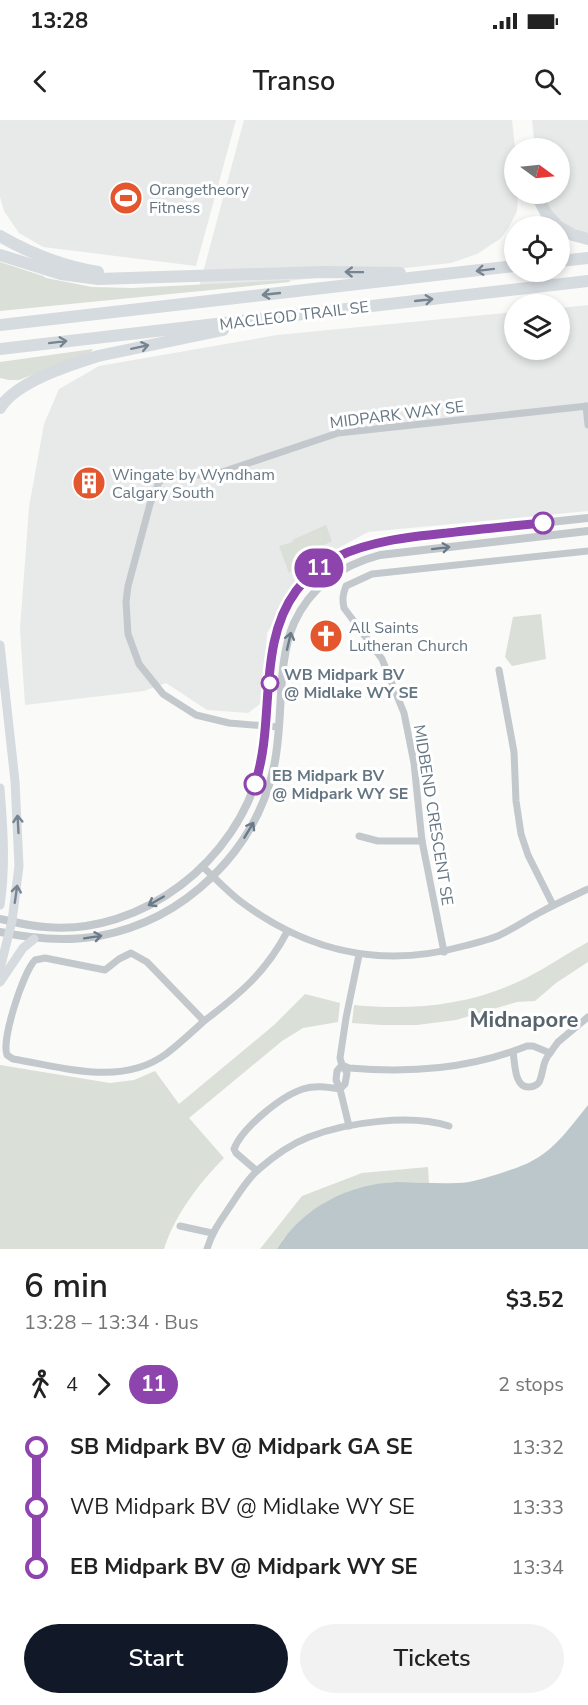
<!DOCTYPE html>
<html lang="en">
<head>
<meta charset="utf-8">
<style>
	body { margin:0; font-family:"Nunito Sans",sans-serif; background:#f2f2f2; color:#222; height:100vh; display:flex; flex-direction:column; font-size:22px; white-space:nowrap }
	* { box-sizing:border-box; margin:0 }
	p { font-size:20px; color:#767676 }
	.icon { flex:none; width:33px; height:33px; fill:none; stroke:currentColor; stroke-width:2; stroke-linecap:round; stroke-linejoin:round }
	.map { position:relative; height:1129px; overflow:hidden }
	.drawer { display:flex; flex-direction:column; background:#fff; flex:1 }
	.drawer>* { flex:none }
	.badge { padding:0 12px; border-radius:20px; font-size:21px; line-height:39px }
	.needle { width:39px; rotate:105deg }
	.tools { position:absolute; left:504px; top:18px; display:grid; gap:12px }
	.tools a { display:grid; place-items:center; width:66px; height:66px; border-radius:50%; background:#fff; box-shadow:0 3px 9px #0003; font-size:30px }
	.map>.badge { position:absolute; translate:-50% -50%; box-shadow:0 0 0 3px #fff }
	.legs { display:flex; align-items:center; gap:9px; height:66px; padding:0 24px; font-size:20px }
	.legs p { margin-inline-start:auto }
	.overview { display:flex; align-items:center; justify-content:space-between; height:102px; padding:0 24px }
	h1 { font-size:33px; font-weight:600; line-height:45px }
	.button { display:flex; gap:12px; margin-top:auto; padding:12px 24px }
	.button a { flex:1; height:69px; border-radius:36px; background:#111827; color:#fff; font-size:24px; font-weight:600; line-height:69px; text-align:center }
	.button a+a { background:#f2f2f2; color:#222 }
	ul { padding:0 24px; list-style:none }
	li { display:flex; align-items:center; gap:21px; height:60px; font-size:22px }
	li i { display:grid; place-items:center; width:9px; height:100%; margin:0 8px; background:currentColor }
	li i::after { content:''; width:15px; height:15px; margin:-8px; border:4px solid; border-radius:50%; background:#fff }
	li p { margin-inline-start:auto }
	li:first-child i { background:linear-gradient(#0000 50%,currentColor 0) }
	li:last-child i { background:linear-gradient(currentColor 50%,#0000 0) }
	.status { display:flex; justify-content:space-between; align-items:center; height:42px; padding:0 30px; background:#fff; direction:ltr }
	.status svg { height:16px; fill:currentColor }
	header { display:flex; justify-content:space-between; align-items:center; height:78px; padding:0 24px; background:#fff; font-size:27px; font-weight:600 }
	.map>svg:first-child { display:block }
</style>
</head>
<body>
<div class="status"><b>13:28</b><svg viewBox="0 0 49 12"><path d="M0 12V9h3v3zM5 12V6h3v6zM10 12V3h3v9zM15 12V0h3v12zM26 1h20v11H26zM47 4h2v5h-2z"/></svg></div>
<header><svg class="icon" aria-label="back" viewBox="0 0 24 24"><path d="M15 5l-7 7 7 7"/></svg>Transo<svg class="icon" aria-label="search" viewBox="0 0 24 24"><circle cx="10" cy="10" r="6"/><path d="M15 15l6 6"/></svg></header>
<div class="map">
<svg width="588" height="1129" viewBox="0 0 588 1129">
	<rect width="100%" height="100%" fill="#fafaf8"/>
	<g fill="#e8e9e9">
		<path d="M0,0H236L196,146L43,127L19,113L4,91L0,77Z"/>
		<path d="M244,0H512L515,28L514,74H518L517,91L509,107L500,119L477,134L451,143L198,171Z"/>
		<path d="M532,0H588V113L574,110L553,94L542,74H560V28H535Z"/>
		<path d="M588,185V391L368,412L311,443L267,513L263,582L248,593L207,590L166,563L144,571L25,585L20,509L29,387L44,304L59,269L99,246L277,215L514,192V230H560V188Z"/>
	</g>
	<g fill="#dadfd7">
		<path d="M0,142L43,156L46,158L92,167L132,168L289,160L290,162L0,191Z"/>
		<path d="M93,229L91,232L19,260H9L0,258V242Z"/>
		<path d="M326,405L332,421L310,432L289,453L279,426L293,422L292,420Z"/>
		<path d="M541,494L546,539L512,546L505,537L513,497Z"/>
		<path d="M588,822V842L556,863L535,881L517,882L456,900L417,905H381L352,903L354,885C414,891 474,885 528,857C549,846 568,833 588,822Z"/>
		<path d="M305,874L340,883L338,902L303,908L282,921L189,998L224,1038C199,1063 175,1095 164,1129H0V945L110,963L134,960L155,951L179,984L274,905Z"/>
		<path d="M428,1047L429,1063L393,1062L359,1068L326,1082L283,1119L277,1129H260L302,1076L362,1053Z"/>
	</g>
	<path fill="#bbc7cb" d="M588,985V1129H277C302,1088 348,1064 396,1062C420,1062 445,1065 469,1062C481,1060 519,1048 530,1042C555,1030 571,1006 588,985Z"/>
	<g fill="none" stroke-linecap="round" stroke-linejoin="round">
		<g stroke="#c3c8cc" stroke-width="7">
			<path d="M586,286L588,305"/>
			<path d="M499,550L514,632L516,681L521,714L528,735L553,785"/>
			<path d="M279,607L229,603L196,595L163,574L139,544L128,514L126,482L128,466L150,384L159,362L171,355H199L222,352L338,313L588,286"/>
			<path d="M359,716L378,721H422"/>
			<path d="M203,747C215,758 227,771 240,781C308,832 381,849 464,826C474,823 485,821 495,817C510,811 524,801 539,793C555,784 571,777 588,769"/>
			<path d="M444,832L422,721L414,643L404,593L382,539L344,488C342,479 343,474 346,466L372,454L588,431"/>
			<path d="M131,833L147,842L204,901C192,912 179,924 166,934C121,967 63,947 13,939L7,935C1,920 23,853 35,840L45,838L105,850L119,839Z"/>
			<path d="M359,835L346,898L340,938L342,945L349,948C411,953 469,949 527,926H533L550,933L558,922L588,897"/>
			<path d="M204,901C240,874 266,852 287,812"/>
			<path d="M513,932C515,942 514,968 529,967C534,967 539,964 540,960C544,950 542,942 550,933"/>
			<path d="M340,969L345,964L347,953L342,945L337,951L336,960L340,969L349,1006"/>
			<path d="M257,1051L236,1033L234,1029C242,1008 281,976 303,969C315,965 327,967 340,969"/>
			<path d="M180,1106L212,1113"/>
			<path d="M207,1129C212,1112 221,1100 231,1085C239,1073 248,1058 259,1049C274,1036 291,1024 309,1017C347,1002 411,994 449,1006"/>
		</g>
		<g stroke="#c3c8cc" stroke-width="8">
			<path d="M0,799C15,802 29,806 45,807C142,816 238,740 260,647C277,576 255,501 319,448C358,415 426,415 475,410C513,406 550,402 588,398"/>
			<path d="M0,812C33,819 65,822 99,816C185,800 256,731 274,646C284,601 276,544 294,503C311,466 342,445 380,435L588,411"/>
		</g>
		<g stroke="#d6dbdf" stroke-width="9">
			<path d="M0,525L15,661L19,746L12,801L0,849"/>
			<path d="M0,668C3,707 6,746 0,785"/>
			<path d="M0,862L23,828L34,819"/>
		</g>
		<g stroke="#d6dbdf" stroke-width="12">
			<path d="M536,74L546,93L558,106"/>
			<path d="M560,107L573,115L588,119"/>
			<path d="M0,116C31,134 62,146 98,152"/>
			<path d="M0,135L61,154L98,159L324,152L400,153"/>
			<path d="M560,141L588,138"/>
			<path d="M0,205L514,146"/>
			<path d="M0,229L588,161"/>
			<path d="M0,288C16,262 69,245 98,236L223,210"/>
		</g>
	</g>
	<defs><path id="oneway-shaft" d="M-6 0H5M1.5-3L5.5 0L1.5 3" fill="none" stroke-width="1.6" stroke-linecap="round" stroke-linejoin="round" transform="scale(1.5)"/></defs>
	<g stroke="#768591">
		<use href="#oneway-shaft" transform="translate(485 150) rotate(173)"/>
		<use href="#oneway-shaft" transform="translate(354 152) rotate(-179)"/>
		<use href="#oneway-shaft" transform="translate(271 174) rotate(174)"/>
		<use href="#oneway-shaft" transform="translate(424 180) rotate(-6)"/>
		<use href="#oneway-shaft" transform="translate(58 222) rotate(-7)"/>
		<use href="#oneway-shaft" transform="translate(140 227) rotate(-12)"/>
		<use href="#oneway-shaft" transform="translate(18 704) rotate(-93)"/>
		<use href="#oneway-shaft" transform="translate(16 774) rotate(-82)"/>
	</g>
	<g stroke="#6a7a87">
		<use href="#oneway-shaft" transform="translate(441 428) rotate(-7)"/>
		<use href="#oneway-shaft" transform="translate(289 521) rotate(-77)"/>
		<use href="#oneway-shaft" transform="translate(249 710) rotate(-59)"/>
		<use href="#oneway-shaft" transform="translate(156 781) rotate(150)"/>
		<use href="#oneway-shaft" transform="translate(93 817) rotate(-9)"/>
	</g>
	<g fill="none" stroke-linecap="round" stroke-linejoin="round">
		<defs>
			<path id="line-1" d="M255,664C270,618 264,570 274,523C293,431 368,421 447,413C479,409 511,406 543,403"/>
		</defs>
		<use href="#line-1" stroke="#fff" stroke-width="14"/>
		<use href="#line-1" stroke="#8e44ad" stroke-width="9"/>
	</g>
	<defs>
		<symbol id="stadium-disc" viewBox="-11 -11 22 22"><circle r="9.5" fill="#e4572e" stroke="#fff"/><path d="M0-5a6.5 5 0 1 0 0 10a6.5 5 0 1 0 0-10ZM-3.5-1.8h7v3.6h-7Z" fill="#fff"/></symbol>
		<symbol id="building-disc" viewBox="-11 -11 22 22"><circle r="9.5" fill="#e4572e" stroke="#fff"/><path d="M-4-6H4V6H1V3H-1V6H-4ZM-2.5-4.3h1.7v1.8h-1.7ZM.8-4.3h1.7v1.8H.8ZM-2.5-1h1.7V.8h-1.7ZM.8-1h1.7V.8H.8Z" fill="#fff"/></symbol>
		<symbol id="church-disc" viewBox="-11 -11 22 22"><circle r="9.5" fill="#e4572e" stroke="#fff"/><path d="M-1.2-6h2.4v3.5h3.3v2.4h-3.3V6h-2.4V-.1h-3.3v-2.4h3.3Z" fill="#fff"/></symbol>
	</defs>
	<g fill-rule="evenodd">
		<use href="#stadium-disc" x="107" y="59" width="38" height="38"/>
		<use href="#building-disc" x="70" y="344" width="38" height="38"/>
		<use href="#church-disc" x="307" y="497" width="38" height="38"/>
	</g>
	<g fill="#fff" stroke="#8e44ad" stroke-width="3">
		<circle cx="543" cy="403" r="10"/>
		<circle cx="270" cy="563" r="8"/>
		<circle cx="255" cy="664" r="10"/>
	</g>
	<g text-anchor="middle" stroke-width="6" stroke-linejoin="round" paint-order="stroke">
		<g font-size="16" fill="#657683" stroke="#fff" text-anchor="start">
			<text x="149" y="75">Orangetheory<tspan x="149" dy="18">Fitness</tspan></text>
			<text x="112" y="360">Wingate by Wyndham<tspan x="112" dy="18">Calgary South</tspan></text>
			<text x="349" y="513">All Saints<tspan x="349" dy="18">Lutheran Church</tspan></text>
		</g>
		<g font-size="16" fill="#657683" stroke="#fff">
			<text transform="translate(294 195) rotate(-7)" y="6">MACLEOD TRAIL SE</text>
			<text transform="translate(397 294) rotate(-7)" y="6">MIDPARK WAY SE</text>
			<text transform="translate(434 695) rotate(81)" y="6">MIDBEND CRESCENT SE</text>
		</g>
		<g font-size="16" font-weight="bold" fill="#657683" stroke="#fff" text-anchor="start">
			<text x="284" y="560">WB Midpark BV<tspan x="284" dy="18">@ Midlake WY SE</tspan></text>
			<text x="272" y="661">EB Midpark BV<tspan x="272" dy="18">@ Midpark WY SE</tspan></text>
		</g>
		<g font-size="22" font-weight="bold" fill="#57646e" stroke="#fff">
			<text x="524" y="907">Midnapore</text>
		</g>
	</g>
</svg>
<div class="tools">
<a><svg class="needle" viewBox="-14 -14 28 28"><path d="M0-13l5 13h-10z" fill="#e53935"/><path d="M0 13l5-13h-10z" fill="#767676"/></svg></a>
<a><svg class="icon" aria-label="locate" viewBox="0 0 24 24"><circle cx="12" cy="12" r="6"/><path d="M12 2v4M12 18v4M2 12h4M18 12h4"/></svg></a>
<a><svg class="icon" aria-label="layers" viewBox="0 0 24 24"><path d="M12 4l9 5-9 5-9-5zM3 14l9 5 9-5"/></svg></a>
</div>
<b class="badge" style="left:319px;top:448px;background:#8e44ad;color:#fff">11</b>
</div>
<section class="drawer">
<div class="overview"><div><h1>6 min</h1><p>13:28 – 13:34 · Bus</p></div><b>$3.52</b></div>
<div class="legs"><svg class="icon" aria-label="walk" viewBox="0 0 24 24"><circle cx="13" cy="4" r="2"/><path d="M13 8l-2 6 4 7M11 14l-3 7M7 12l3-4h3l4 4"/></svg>4<svg class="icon" aria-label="forward" viewBox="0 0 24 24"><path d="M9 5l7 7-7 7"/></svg><b class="badge" style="background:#8e44ad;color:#fff">11</b><p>2 stops</p></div>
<ul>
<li><i style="color:#8e44ad"></i><b>SB Midpark BV @ Midpark GA SE</b><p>13:32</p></li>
<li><i style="color:#8e44ad"></i><span>WB Midpark BV @ Midlake WY SE</span><p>13:33</p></li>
<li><i style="color:#8e44ad"></i><b>EB Midpark BV @ Midpark WY SE</b><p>13:34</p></li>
</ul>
<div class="button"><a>Start</a><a>Tickets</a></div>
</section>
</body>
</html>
